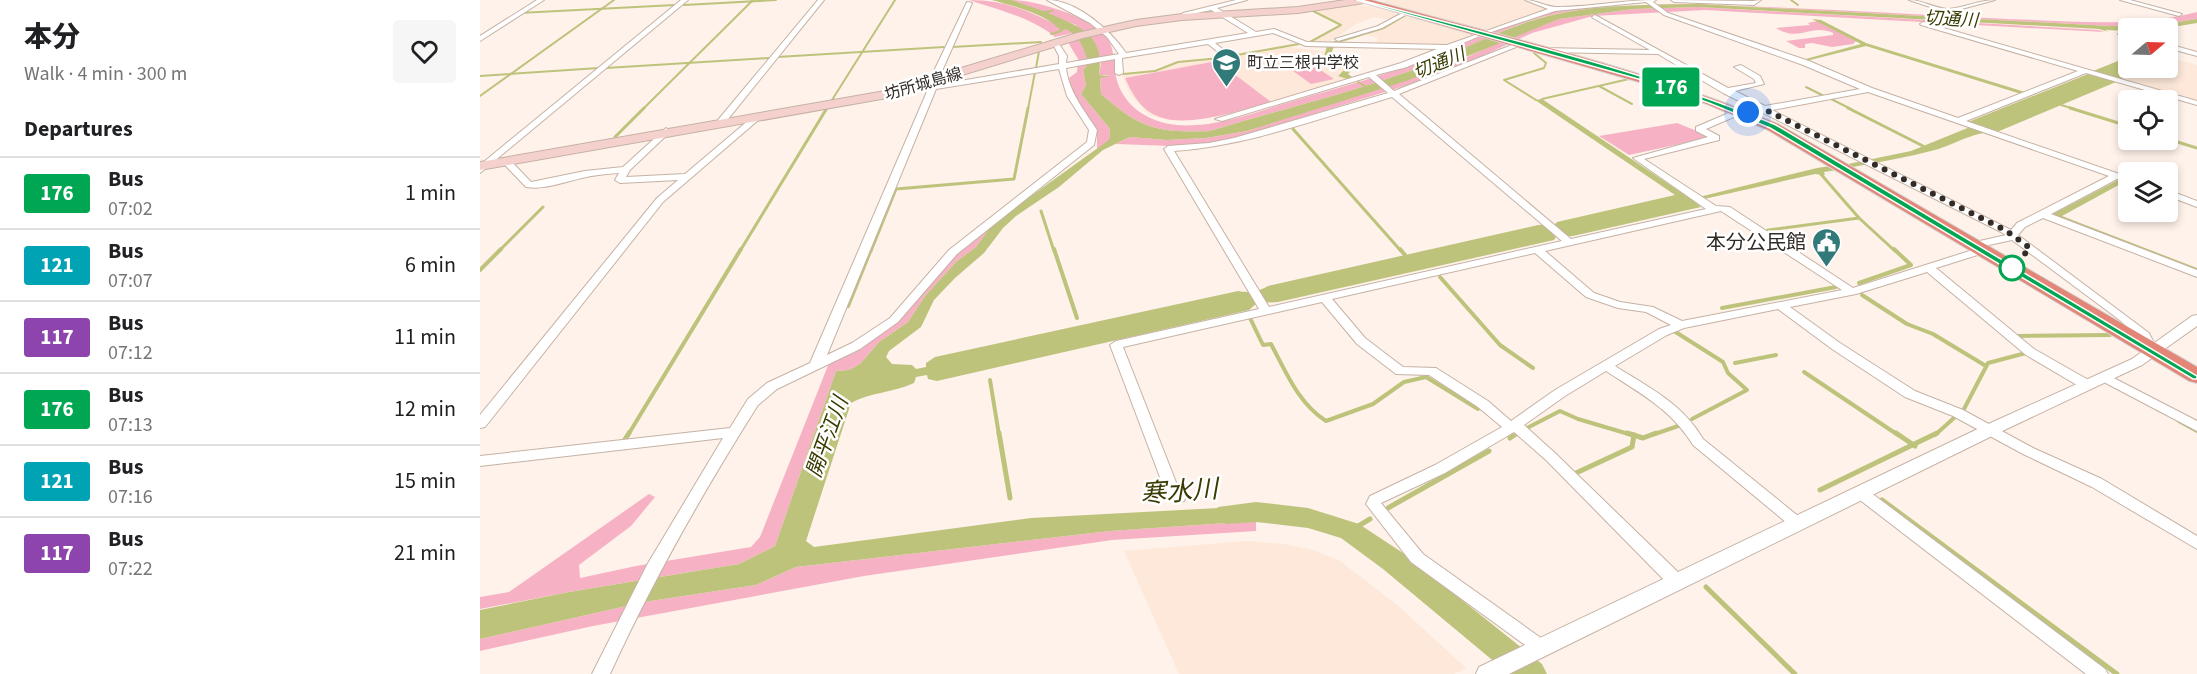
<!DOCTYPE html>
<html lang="en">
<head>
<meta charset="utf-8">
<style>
	body { margin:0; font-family:"Source Sans 3","Noto Sans JP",sans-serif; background:#f6f6f6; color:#202124; height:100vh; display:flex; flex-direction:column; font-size:22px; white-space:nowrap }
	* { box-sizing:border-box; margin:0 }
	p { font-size:20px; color:#757577 }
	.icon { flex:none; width:33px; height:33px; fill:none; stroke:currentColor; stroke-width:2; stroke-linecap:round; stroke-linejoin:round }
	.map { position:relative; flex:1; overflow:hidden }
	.side { display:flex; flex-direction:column; background:#fff; width:480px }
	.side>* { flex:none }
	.badge { padding:0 12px; border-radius:4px; font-size:21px; line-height:39px }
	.needle { width:39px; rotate:71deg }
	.controls { position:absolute; left:1638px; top:18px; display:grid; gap:12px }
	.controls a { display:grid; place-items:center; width:60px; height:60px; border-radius:6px; background:#fff; box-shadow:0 3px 9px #0003; font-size:30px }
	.you { position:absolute; width:30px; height:30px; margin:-15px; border:4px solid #fff; border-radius:50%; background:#1a73e8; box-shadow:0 0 0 9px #1a73e833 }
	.map>.badge { position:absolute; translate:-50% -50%; box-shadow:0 0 0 3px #fff }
	h2 { padding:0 24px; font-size:22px; line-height:54px }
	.round { display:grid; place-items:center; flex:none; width:63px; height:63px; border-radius:6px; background:#f6f6f6 }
	.overview { display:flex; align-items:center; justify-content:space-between; height:102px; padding:0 24px }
	h1 { font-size:28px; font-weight:800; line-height:45px }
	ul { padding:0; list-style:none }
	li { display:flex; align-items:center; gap:18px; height:72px; padding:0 24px; border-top:2px solid #e0e0e0 }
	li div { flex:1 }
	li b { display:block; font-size:22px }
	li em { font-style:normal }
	li .badge { min-width:66px; font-weight:700; text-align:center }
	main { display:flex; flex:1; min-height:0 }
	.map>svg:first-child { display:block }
</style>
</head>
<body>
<main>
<section class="side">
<div class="overview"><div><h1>本分</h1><p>Walk · 4 min · 300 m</p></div><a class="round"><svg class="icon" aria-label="heart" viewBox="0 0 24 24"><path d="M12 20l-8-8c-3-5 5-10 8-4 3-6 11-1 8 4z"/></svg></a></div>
<h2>Departures</h2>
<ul>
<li><span class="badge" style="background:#00a651;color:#fff">176</span><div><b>Bus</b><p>07:02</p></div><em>1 min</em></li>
<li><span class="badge" style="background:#00a3b4;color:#fff">121</span><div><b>Bus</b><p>07:07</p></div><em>6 min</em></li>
<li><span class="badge" style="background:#8e44ad;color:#fff">117</span><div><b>Bus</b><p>07:12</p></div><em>11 min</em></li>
<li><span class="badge" style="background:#00a651;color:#fff">176</span><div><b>Bus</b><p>07:13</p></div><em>12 min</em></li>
<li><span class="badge" style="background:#00a3b4;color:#fff">121</span><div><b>Bus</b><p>07:16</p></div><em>15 min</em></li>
<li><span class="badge" style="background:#8e44ad;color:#fff">117</span><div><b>Bus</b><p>07:22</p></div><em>21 min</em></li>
</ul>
</section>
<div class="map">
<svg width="1717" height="674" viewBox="0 0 1717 674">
	<rect width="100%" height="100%" fill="#fef2ea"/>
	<g fill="#fde8d9">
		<path d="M905,0H1042L1068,9L1003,31L904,3Z"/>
		<path d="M872,5L887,6L993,34L968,46L896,44L898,38L885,34L901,28L911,20L894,17L876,24L848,43L830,42L861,25L833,11Z"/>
		<path d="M806,46L845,52L842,63L868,67L858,75L870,80L748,115L697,121L669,115L650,94L641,73L674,70L698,62L737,59Z"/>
		<path d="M1695,59L1717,65V101L1645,80L1676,68H1688V62Z"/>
		<path d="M767,541L804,544L833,550L860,561L916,604L986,668L974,674H699L644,551Z"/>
	</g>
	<g fill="#f6b2c4">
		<path d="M489,0C523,0 547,10 577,25L579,29H586L593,33L575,37C551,17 518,10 489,0Z"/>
		<path d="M532,0C557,0 616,18 629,41C634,50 634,62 635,72C640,104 666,122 697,125C732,128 770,114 803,104C846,91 889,80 931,65C983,47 1039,15 1093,8C1237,0 1383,12 1527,19C1590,21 1655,28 1717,12V19L1678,25L1630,26L1218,4C1171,5 1123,4 1076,14C1026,24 976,55 927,72C863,95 795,111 730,131C677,133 661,129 621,94L620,77L630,75H619L621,62L596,25Z"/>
		<path d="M1218,7L1619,30L1624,32L1225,10L1113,16L1052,33L985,64L937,82L769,134L729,143L691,146L636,144L650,137L686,140L726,138L767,131L976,62L1036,35L1079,19L1153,9Z"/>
		<path d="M1337,21L1376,41L1373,44L1352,47L1332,43L1325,44V48H1319L1306,41L1353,35V33C1331,23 1320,43 1296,28L1330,25L1328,23Z"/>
		<path d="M599,40L605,49L608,64L603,70L606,85L601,94L630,129L629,141L617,149V131L591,89L589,78L597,72L598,59L589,44L591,41Z"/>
		<path d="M737,61L791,102C760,110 702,131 673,114C659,107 651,91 645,78Z"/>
		<path d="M836,67L854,79L831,84L813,71Z"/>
		<path d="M1197,123L1232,137L1149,155L1119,136Z"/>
		<path d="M526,214L509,229L496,247L477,261L445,296L428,322L399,342L380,364L369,370L356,371L295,546L259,564L89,592L0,609V597L29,592L169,494L175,497L151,526L99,565L100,578L156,566L271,547L280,537L349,363L421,318L475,254Z"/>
		<path d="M776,521V531L632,540L384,576L113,626L0,651V639L164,602L276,585L316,567L630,531Z"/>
	</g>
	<g fill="#bec37c">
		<path d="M512,0H532L563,11L572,10L574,11L568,13C600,27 625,34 619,75L630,76L620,78L621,94C661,129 677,133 730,131C795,111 863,95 927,72C976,55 1026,24 1077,14C1123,4 1171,5 1218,4L1630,26L1678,25L1717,19V23L1687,28H1648V31L1625,30L1628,32L1619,29L1218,7L1153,9L1079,19L929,80L767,131L726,138L686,140L650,137L623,150L579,187L536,216L523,228L504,253L475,278L454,300L441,327L409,351L406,357L412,364L432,365L436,369L446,367V363L455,357L758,291C770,293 777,292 788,286L1058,225L1075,224L1077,222L1195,195L1055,100L1062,99L1211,199L1337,168L1350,166L1357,170L1344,172L1345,175L1335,174L1215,201L1221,207L1093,236L1076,237L1074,240L798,302L777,303L769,310L457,381L448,379L447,375L436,377L434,383C413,393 390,392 371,403L326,541L334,547L551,518L776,506V521L630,531L316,567L276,585L164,602L0,639V610L89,592L259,564L295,546L356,371L369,370L380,364L399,342L428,322L445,296L477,261L496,247L509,229L526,214L629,140L630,129L601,94L606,85L603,70L608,64C605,49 600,37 586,29L581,31C566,13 535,7 512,0Z"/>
		<path d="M923,15L926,16L904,29L855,44L848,61L876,66L868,74L875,79L870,80L858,76L867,67L842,63L848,43L901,28Z"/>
		<path d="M1332,19L1341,20L1386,43L1545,92L1541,94L1386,46L1326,61L1322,60L1381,44Z"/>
		<path d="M1648,57V68H1669L1641,79L1625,78L1636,82L1517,132C1494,131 1476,144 1455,150C1428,157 1400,162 1373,167L1368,164L1431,151L1490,127L1488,122L1608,74L1619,77L1624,75L1613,71Z"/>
		<path d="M1640,179L1646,181L1582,216L1717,268V271L1571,215Z"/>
	</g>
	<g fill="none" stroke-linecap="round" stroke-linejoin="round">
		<g stroke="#bec37c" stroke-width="2">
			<path d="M1311,0L1318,5"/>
			<path d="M204,5L296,0"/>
			<path d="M39,13L195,5"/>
			<path d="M571,34L581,31L582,27"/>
			<path d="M830,42L861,25L833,11"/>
			<path d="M472,47L561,42"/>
			<path d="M1054,53L1066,63L1064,68L1024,80L1056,100"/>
			<path d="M751,56L819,44"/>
			<path d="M297,57L464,47"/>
			<path d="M126,68L289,58"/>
			<path d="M556,68L559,51"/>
			<path d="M644,74L675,71L698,62L740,58"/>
			<path d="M1163,75L1198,69L1197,66"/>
			<path d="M0,76L119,68"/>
			<path d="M878,82L888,88"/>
			<path d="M1119,86L1152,104"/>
			<path d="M1326,87L1344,96"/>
			<path d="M0,96L134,0"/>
			<path d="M1062,99L1149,79"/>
			<path d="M1351,99L1371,109"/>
			<path d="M352,100L415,0"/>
			<path d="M1581,105L1595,109"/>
			<path d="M163,109L273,0"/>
			<path d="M347,109L348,107"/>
			<path d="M548,109L555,72"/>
		</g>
		<g stroke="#bec37c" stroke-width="3">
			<path d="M1368,108L1443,146"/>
			<path d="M1590,108L1648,126"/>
			<path d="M813,129L921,251"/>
			<path d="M135,137L164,108"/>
			<path d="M1688,139L1717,148"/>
			<path d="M1339,172L1379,218L1415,251"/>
			<path d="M561,211L574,251"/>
			<path d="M1288,230L1379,218"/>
			<path d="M19,251L63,207"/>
			<path d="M260,251L347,108"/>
			<path d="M391,251L416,189L534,179L548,108"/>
		</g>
		<g stroke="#bec37c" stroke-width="4">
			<path d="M574,249L597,318"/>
			<path d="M920,249L925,255"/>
			<path d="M0,270L21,249"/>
			<path d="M960,277L1020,345L1053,368"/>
			<path d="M1379,283L1431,265L1414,249"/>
			<path d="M1382,295L1427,324L1453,334L1506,366"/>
			<path d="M368,306L391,249"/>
			<path d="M1242,308L1356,287"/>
			<path d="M770,318L783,345L791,344C806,372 818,403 846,421L893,404L924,382L946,377L998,409"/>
			<path d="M1194,331L1243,362L1248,373L1267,390L1212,419"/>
			<path d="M1540,338L1538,336L1630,335"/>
			<path d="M1255,363L1296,355"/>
			<path d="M1324,372L1418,435"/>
			<path d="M510,380L519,435"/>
			<path d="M1484,409L1508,363L1546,353"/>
			<path d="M1699,421L1717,431"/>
			<path d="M1047,428L1080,411L1098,419L1152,435"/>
			<path d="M148,435L261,249"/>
			<path d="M1172,435L1201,425"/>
			<path d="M1455,435L1474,418"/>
		</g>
		<g stroke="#bec37c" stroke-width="5">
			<path d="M519,433L530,498"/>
			<path d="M1147,433L1163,438L1176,433"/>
			<path d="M1416,433L1435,446"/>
			<path d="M1030,438L1036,434"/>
			<path d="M144,441L149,433"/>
			<path d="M1096,473L1152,447L1154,435"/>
			<path d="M1340,490L1457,433"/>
			<path d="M1402,500L1637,674"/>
			<path d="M908,508L1009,451"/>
			<path d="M870,531L890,519"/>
			<path d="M1226,587L1315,674"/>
		</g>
		<path fill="#bec37c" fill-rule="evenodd" d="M776,502L828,508L879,524L923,553L1062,664L1067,674H1029L903,569L861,538L828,528L776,522L747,524L738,521L734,514L738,507Z"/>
		<defs>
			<g id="minor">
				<path d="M57,0H64L0,41V36Z"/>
				<path d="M201,0H208L0,173V165Z"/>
				<path d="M338,0H344L244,124H238V120Z"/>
				<path d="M567,0C597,0 630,30 646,53L768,33L731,10L707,15L702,19L699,17L703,13L756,0H767L737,8L776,32L794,29L827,42L967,45L1068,9L1045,0C1056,0 1066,7 1077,7C1110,7 1143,0 1176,0L1173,2L1188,13L1329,61L1392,88L1478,118L1598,71L1441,25L1440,24L1443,22L1717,101V105L1606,73L1486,121L1648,177V183L1637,179L1571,214L1717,270V277L1563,218L1545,227L1538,235L1669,333L1678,351L1672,355L1668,354L1660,338L1641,321L1532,240L1495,248L1490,245L1491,243L1526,235L1521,232L1243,93L1178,54L1061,52L1057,50L1061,48L1170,50L1113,18L1112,17L1115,15L1248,88L1276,83L1274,79L1254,67L1261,65L1280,76L1284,84L1255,91L1285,106L1380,89L1323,65L1184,15L1166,2L1075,11L1002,35L927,67L896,75L914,91L1037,43H1041V45L919,94L1091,239L1226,209L1153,158L1228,137L1216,131V127L1251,112L1270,110V114L1256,116L1226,129L1239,136V140L1164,159L1236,206L1250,207L1373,288L1499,248H1507L1508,250L1507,252L1456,268L1554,349L1612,382L1613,385L1612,388H1602L1546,355L1447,272L1376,294L1310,307L1360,343L1435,391L1483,410L1553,448L1622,479L1717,536V549L1612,487L1543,454L1473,416L1425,397L1352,349L1298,309L1204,328L1187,335L1135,366C1168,387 1203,404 1223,439L1323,520L1326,524L1323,528L1318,530L1313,528L1213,445C1191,409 1161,394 1126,371L1085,396L1044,425L1076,454L1203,577L1205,582L1203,587L1197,588L1191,587L1066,460L1034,432L965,473L901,503L943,554L1068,643L1071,648L1068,653L1062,655L1056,653L931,562L886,504L890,496L955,465L1022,427L998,407L949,375L916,374L877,344L842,302L643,347L699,490L706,497L704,501C696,503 690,500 686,493L630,345L636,341L779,309L684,149L688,146L729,143L754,138L908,93L889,77L742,121L735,119L921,63L957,49L826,46L793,33L735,43L751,56V60H748L728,44L642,58L643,73L639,75L635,73V59L586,68C589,92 604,110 617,130L614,145L477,254L418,322L380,349L297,389L278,405C223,492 173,580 130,674H112L167,565L243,438L0,466V456L250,428L268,399L287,383L330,363L449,87L470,82L457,77L454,71L487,2L492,3L462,71L463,74L480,81L579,64V56L572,42L575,40L577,41L587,56L586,63L639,54L627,37L610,23ZM579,69L587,96L609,130L607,142L469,250L410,318L372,343L347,355L456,89ZM1388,92L1629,176L1537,223L1531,230L1292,110ZM912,97L1082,241L789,307L694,151C768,146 840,118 912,97ZM1241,211L1362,290L1202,321L1173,307L1140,302L1114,293L1065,251ZM1055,253L1106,297L1138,308L1166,312L1191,325L1179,329L1075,390L1031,421L1008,401L956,368L923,367L885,338L852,299Z"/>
				<path d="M1191,0L1273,1L1281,0L1274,5L1194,2Z"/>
				<path d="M1429,0C1442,0 1454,8 1467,9C1480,9 1499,0 1515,0L1474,11L1484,15L1481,17Z"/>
				<path d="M1640,0H1650L1702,14L1699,16Z"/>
				<path d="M924,12L929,13L902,28L858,41L855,39L898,26Z"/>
				<path d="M1641,32L1648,34V38L1639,35L1638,34Z"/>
				<path d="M1688,44L1717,52V56L1688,48Z"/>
				<path d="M276,114L283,116L183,202L5,427L0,428V415L177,198L198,180L140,183L135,180L139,173C127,174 114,175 102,178C84,182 64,190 46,187L23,163V159H29L51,182L105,171L143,167L186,128L190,131L189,133L150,170L146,177L205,174Z"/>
				<path d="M1688,190L1717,201V207L1688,196Z"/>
				<path d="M1624,373L1717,421V431L1620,380L1618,377L1620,374Z"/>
				<path d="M1381,488L1386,489L1625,669L1628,674H1606L1376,497L1374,493L1376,489Z"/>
			</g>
			<path id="tertiary" d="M1717,315V326L1662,365L1516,434L1029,674H996L999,667L1504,426L1652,359L1712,316Z"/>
			<path id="secondary" d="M865,0H889L884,3L818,13L702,20L656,26L603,38L407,98L0,170V162L405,91L597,33L656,20L702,14L818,7Z"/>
			<path id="trunk" d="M874,0H891C1028,38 1167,69 1298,124L1717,367V383L1709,381L1288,130L1227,104L1166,84Z"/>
		</defs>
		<use href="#minor" stroke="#c6b2a5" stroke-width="2"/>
		<use href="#tertiary" stroke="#c6b2a5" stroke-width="2"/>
		<use href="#secondary" stroke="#c6b2a5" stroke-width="2"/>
		<use href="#trunk" stroke="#d6d5d4" stroke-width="2"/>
		<use href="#minor" fill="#fff" fill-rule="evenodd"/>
		<use href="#tertiary" fill="#fff" fill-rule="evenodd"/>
		<use href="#secondary" fill="#f4d1cd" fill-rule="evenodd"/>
		<use href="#trunk" fill="#e38678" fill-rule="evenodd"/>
	</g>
	<path fill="#00a651" stroke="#fff" stroke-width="1.5" d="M876,0H881C1020,37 1162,69 1296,125L1717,376V379H1713L1290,128L1229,103L1169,82Z"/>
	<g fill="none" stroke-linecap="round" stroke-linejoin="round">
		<path stroke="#322b26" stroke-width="6" stroke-dasharray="0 10.8" d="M1268,112L1284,109L1525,230L1550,248L1532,268"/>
	</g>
	<defs>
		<symbol id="school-pin" viewBox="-11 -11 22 30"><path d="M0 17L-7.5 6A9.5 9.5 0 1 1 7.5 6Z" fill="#317a79" stroke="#fff"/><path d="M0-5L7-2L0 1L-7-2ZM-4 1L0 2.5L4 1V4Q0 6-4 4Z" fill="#fff"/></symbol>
		<symbol id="civic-pin" viewBox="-11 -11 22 30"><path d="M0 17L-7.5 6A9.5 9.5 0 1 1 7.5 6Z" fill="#317a79" stroke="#fff"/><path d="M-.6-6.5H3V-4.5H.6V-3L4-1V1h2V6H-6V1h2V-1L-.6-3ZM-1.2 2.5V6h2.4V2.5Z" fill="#fff"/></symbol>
	</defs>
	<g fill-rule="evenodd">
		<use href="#school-pin" x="730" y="46" width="33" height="45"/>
		<use href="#civic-pin" x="1330" y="226" width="33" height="45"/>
	</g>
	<circle fill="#fff" stroke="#00a651" stroke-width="3" cx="1532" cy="268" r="12"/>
	<g text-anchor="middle" stroke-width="5" stroke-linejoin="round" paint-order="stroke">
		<g font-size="16" fill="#322b26" stroke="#fff" text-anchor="start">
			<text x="767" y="68">町立三根中学校</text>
		</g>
		<g font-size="16" fill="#322b26" stroke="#fff">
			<text transform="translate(443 83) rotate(-16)" y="6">坊所城島線</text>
		</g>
		<g font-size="18" font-style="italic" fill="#3a3b02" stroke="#fff">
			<text transform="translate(1471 19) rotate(3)" y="6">切通川</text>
			<text transform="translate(959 63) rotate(-22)" y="6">切通川</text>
		</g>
		<g font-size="20" fill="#322b26" stroke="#fff" text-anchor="end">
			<text x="1326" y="249">本分公民館</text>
		</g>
		<g font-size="21" font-style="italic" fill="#3a3b02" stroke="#fff">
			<text transform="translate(347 437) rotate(-70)" y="7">開平江川</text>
		</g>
		<g font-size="26" font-style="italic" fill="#3a3b02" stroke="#fff">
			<text transform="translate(699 491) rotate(-4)" y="9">寒水川</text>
		</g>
	</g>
</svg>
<div class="controls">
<a><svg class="needle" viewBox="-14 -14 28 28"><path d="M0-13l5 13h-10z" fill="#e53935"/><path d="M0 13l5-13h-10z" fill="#757577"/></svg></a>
<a><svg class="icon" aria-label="locate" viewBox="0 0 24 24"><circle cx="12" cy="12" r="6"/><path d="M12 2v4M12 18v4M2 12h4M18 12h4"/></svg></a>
<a><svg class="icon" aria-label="layers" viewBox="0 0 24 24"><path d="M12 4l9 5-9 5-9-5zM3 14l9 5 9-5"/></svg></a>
</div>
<div class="you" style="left:1268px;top:112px"></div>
<b class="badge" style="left:1191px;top:87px;background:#00a651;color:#fff">176</b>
</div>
</main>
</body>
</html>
